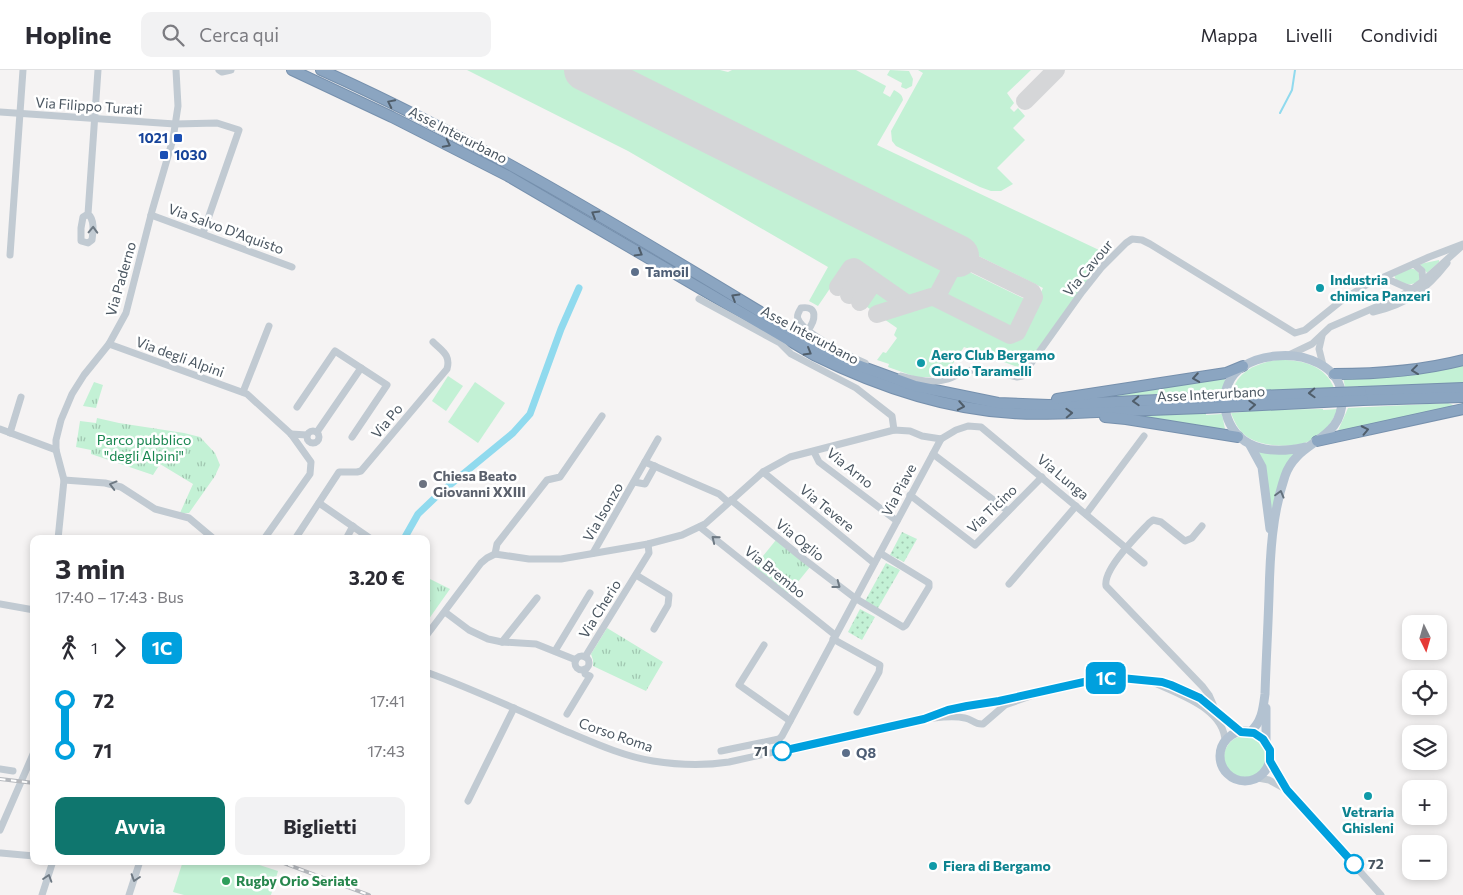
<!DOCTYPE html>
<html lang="it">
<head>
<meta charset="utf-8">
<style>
	body { margin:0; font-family:Commissioner,sans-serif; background:#f2f2f3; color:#2b2b33; height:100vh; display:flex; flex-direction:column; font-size:19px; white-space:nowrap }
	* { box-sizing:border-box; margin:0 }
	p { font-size:16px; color:#7c7c81 }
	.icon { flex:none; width:28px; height:28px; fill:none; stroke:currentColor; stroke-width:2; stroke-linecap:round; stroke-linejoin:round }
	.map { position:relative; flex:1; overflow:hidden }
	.drawer { position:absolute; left:30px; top:465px; width:400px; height:330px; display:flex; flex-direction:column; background:#fff; border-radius:10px; box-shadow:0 2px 8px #0003 }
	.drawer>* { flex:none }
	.badge { padding:0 10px; border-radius:8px; font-size:18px; line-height:32px }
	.needle { width:32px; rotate:175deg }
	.buttons { position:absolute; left:1402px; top:545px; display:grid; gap:10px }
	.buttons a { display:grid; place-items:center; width:45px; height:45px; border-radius:10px; background:#fff; box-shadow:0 2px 8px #0003; font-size:25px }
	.map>.badge { position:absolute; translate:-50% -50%; box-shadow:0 0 0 2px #fff }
	.legs { display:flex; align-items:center; gap:8px; height:55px; padding:0 25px; font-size:16px }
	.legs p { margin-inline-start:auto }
	.head { display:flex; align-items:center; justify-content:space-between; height:85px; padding:0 25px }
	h1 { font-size:28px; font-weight:700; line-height:38px }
	.primary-button { display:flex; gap:10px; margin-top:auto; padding:10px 25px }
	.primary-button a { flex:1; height:58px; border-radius:10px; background:#0f766e; color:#fff; font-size:20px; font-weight:700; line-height:58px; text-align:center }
	.primary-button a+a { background:#f2f2f3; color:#2b2b33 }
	ul { padding:0 25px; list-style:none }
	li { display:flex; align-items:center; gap:18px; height:50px; font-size:19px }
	li i { display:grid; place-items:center; width:8px; height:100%; margin:0 6px; background:currentColor }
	li i::after { content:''; width:12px; height:12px; margin:-6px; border:4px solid; border-radius:50%; background:#fff }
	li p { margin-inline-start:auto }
	li:first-child i { background:linear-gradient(#0000 50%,currentColor 0) }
	li:last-child i { background:linear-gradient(currentColor 50%,#0000 0) }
	header { display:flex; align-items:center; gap:30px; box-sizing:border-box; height:70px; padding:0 25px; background:#fff; border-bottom:1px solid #e1e1e2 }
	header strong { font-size:24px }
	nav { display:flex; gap:28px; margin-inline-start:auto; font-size:18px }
	.search { width:350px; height:45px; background:#f2f2f3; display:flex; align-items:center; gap:12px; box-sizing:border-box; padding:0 18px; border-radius:10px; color:#7c7c81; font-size:19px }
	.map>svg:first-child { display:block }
</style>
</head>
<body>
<header>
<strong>Hopline</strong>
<div class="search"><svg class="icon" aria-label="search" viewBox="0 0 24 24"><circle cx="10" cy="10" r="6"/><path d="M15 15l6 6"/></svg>Cerca qui</div>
<nav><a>Mappa</a><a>Livelli</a><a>Condividi</a></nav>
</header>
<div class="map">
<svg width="1463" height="825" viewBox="0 0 1463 825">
	<defs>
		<pattern id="park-tufts" width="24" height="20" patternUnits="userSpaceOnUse" patternTransform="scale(1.25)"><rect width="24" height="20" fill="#c3f1d5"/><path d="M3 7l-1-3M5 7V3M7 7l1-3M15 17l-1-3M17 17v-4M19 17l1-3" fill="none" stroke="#a0c6b0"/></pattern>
		<pattern id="garden-dots" width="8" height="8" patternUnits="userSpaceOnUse" patternTransform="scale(1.25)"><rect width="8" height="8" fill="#c3f1d5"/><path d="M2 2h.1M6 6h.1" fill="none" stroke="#a0c6b0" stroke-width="1.8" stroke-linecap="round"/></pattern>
	</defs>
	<rect width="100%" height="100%" fill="#f5f3f3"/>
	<g fill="#c3f1d5">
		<path d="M467,0H564L948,191L949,195L948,199L935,220L908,230L852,192L836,215L833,214L818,236L809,231L828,197L628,81Z"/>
		<path d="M603,0H720L728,2L732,0H856L886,16L883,23L890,27L894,20C899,23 902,24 903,30L877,75L1099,180L1102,185L1099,194L1023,299L964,277L944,307H916L888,297L889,294L877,290L883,282L886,283L897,268L894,265L897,258L881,247L924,232L933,231L1016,272L1043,218Z"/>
		<path d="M890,0L909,1L913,9L912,16L906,19L901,17L902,13L887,5Z"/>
		<path d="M918,0H1031L1007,23L1014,33L1010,38L1014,42L1018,38L1025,46L1013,58L1025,70L997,98L1013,114L1001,121H991L980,117L896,76L892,71L891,61L923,3Z"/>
		<path d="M1439,190V192L1427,203L1420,194Z"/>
		<path d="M957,196L1027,230L1028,234L1014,258L1011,260L1007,259L950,230C941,219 952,207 957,196Z"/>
		<path d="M1409,199C1417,198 1420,203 1420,210C1410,217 1406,214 1396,210L1394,205Z"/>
		<path d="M852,204L859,205L846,223L841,219Z"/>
		<path d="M868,211L870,212L857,230L852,226L862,212Z"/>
		<path d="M879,219L900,233L874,242L863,234L873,220Z"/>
		<path d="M1276,290C1299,289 1325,294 1334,318L1232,323C1237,301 1256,294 1276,290Z"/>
		<path d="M1463,294V313L1345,317L1343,307Z"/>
		<path d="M448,306L463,316L446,341L432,331Z"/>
		<path d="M1224,308L1226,312L1222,321L1101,327Z"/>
		<path d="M475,312L505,333L478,373L448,352Z"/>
		<path d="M1448,333L1453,335L1452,337L1337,363L1348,338Z"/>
		<path d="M1323,339V340L1338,339C1333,350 1327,360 1317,367C1299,379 1267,378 1249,368C1239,362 1235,353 1231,343L1243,342L1244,340Z"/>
		<path d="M1206,343V345L1222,344L1225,359L1222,361L1126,345Z"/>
		<path d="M1258,381L1294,384L1271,441Z"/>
		<circle cx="1245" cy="687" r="21"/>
		<path d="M183,791H247L278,801L271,825H184L173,822Z"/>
	</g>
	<g fill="url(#park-tufts)">
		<path d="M94,312L103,315L96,338L83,336Z"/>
		<path d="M97,348L119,353L184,363L200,367L215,383L220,395L215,406L189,443H180L193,414L160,394L153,405L91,384V380L76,377L80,351L96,353Z"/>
		<path d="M776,470L810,497L788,524L754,497Z"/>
		<path d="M426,507L450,519L426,553Z"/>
		<path d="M607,558L663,592L646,621L593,596V590L591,584Z"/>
	</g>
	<g fill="url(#garden-dots)">
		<path d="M902,462L917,469L904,492L890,485Z"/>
		<path d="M886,493L900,500L878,538L865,531Z"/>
		<path d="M860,539L875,547L862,570L848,562Z"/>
	</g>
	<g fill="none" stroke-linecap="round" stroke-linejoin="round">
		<path stroke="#90daee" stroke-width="2" d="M1280,43L1292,20L1295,0"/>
		<path stroke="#90daee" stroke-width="7" d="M405,467L418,444L440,423L513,363L530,344L561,259L579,218"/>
		<g stroke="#d5d6d8" stroke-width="18">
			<path d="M1025,31L1056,0"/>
			<path d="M838,217L851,198L854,197L907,234"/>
			<path d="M849,225L862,205H865"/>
			<path d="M860,232L873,213L875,212"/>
			<path d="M877,244L931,227L936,228L1010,265L1017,262L1034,227L1032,222L958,186L936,228"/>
		</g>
		<path stroke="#d5d6d8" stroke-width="42" d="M585,0L958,186"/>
		<defs>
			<g id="highway">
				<path d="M292,0L392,47L508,106L814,285C877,316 943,339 1013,343C1041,345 1069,343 1097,342C1132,341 1168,339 1203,338"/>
				<path d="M321,0C494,77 655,179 817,276L841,289L915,316L998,333L1049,335L1202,328"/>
				<path d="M1334,304C1378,304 1420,301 1463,290"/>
				<path d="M1361,322L1463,318"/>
				<path d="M1057,329L1226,303L1243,296"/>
				<path d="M1363,330L1463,327"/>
				<path d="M1105,347L1126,349L1238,367"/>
				<path d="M1317,371L1463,339"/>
			</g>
		</defs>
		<use href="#highway" stroke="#7690ad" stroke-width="12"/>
		<g stroke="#c1cad2" stroke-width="7">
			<path d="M219,0L222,2L231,0"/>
			<path d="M0,42L175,54L217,53L239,60L203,163"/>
			<path d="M88,144L83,147L81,158V171L88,173L92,170C93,162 95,150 88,144L98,0"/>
			<path d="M151,145L292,197"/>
			<path d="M10,185L23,0"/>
			<path d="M1414,194L1422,201L1423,212"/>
			<path d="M1382,208C1393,209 1402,218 1414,219"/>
			<path d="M699,229L780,273L791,284L856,318L892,346L894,360"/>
			<path d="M1373,242C1407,234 1425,221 1447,193"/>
			<path d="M808,260C815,251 819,235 801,238C799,242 796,245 798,249C803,263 851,287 865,293"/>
			<path d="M1322,266L1319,279L1323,295"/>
			<path d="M109,274L247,324L291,364L311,392L310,404L264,469"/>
			<path d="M1289,285L1312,274L1330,257L1392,230L1408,222L1423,211L1462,176"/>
			<path d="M901,306C915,310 933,314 948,309C957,306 964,300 974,300C988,299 1003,304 1017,307L1022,306L1082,222L1101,198L1126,173L1132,169L1142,170L1150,174L1295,263L1305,260L1341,231L1366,215L1429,187L1463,174"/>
			<path d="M243,322L269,256"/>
			<path d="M297,337L335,281L387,315L352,367"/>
			<path d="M0,359L56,380"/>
			<circle cx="313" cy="367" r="6"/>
			<path d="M317,362L361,298"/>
			<path d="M10,363L21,327"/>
			<path d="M291,364L307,365"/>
			<path d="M814,382L819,392L897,451"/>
			<path d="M933,384L1008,441"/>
			<path d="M645,392L719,424L728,432"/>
			<path d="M763,402L874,493"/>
			<path d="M64,410L105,413L121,417L155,439L189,448L214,469"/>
			<path d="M634,412L645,414L655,396"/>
			<path d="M910,425L975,475L1042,407"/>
			<path d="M731,430L805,490L855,528L903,557L906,555L929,517V513L880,483"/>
			<path d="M319,433L371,469"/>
			<path d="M1086,444L1144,366"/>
			<path d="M1202,456L1192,468L1185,471L1161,452L1153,450L1149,453C1137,466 1103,499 1106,516L1203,617L1209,625L1215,639"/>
			<path d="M700,457L835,565"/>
			<path d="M58,469L64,410L56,380V370L61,350L72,324L84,305L109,274L126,243L152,141L173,69L178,36L176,0"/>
			<path d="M295,469L339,402H357L361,401L447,299C451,285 442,281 433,272"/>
			<path d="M346,469L353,456"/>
			<path d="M593,483L658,369"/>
			<path d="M495,484L497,474L547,410L560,407L602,346"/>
			<path d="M636,505L669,525L668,535L654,559"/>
			<path d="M1009,514L1076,436"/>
			<path d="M0,534L34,540"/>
			<path d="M445,542L469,560L488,569L502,572L536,574L576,590"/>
			<path d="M426,566L481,493L487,488L495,484L529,489H561L648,474L682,465L705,454L763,402L790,387L894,360L910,361L922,366L941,369L956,360L968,356L981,357L1144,493"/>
			<path d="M833,569L880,595L879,602L857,642"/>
			<path d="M502,572L537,528"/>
			<path d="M764,575L739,615L790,651"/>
			<path d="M555,581L590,523"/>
			<circle cx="582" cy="593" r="7"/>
			<path d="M585,587L649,483L648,474"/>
			<path d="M426,602C473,619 518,640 563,660C592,672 622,686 653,691C678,695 703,696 729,692L924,649C937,648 951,645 965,648C972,649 975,655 983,654L1005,635L1042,622"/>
			<path d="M1155,613C1180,625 1225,639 1225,672"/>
			<path d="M1038,623L1103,608L1121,607L1162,612L1171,615L1200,628L1241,662"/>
			<path d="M567,644L590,606L585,604V599"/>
			<path d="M934,646C961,635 989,632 1018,627"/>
			<path d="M721,681L779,669L782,666L941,369"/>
			<path d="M1270,691L1287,720L1381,825"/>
			<path d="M0,699L13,701"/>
			<path d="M1258,708L1269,710L1287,720"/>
			<path d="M468,731L514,638"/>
			<path d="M0,760L34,682"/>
			<path d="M1,783L34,786"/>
			<path d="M42,825L53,791"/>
			<path d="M129,825L140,791"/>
		</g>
		<g stroke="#b3c2d1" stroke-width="9">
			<path d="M1250,375L1262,397L1270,459"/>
			<circle cx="1245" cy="686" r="25"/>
			<path d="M1250,662C1262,652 1263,639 1265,624C1266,591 1268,558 1269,525C1270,485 1272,444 1285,406C1297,369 1344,372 1342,327C1340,295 1304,283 1276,286C1265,287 1253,290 1244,296C1214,314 1221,360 1250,374C1267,383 1288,381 1306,377"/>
			<path d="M1266,673V638"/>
		</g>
		<use href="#highway" stroke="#8ba5c1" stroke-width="10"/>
		<defs>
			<g id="rail">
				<path d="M0,709L34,713"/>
				<path d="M278,791L369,825"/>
			</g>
		</defs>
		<use href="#rail" stroke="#b5b8bd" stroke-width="4"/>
		<use href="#rail" stroke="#fff" stroke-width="2" stroke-dasharray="5.5" stroke-linecap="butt"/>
		<defs>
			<g id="highway-bridge">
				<path d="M1202,328L1361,322"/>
				<path d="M1203,338L1363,330"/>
			</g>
		</defs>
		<use href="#highway-bridge" stroke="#7690ad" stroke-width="12" stroke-linecap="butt"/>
		<use href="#highway-bridge" stroke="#8ba5c1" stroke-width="10"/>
	</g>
	<defs><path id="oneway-chevron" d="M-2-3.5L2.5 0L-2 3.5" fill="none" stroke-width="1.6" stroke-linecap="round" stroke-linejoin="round" transform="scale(1.25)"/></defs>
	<g stroke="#505e6b">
		<use href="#oneway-chevron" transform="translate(391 33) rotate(-154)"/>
		<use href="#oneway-chevron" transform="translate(447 74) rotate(27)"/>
		<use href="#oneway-chevron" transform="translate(595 144) rotate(-150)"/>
		<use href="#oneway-chevron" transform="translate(639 183) rotate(31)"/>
		<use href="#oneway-chevron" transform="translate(735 227) rotate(-149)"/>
		<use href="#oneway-chevron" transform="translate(808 282) rotate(30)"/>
		<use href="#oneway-chevron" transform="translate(1415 300) rotate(173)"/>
		<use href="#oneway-chevron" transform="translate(1196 308) rotate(171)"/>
		<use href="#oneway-chevron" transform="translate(1312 323) rotate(178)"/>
		<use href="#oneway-chevron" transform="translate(1136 331) rotate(177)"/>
		<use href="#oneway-chevron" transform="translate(1252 335) rotate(-3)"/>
		<use href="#oneway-chevron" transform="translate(961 336) rotate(10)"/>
		<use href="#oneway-chevron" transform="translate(1069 343) rotate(-2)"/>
		<use href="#oneway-chevron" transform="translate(1365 360) rotate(-12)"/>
	</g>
	<g stroke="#6e7983">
		<use href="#oneway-chevron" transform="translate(93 160) rotate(-88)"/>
		<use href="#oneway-chevron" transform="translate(113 415) rotate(-165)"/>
		<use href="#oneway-chevron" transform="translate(715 469) rotate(-141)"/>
		<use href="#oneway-chevron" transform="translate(837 515) rotate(37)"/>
		<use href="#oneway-chevron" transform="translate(48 808) rotate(-72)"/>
		<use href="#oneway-chevron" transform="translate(135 808) rotate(108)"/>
	</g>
	<use stroke="#64717d" href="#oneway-chevron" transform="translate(1280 424) rotate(-75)"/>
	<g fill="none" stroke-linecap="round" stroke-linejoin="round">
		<defs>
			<path id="line-1" d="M782,681L924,649L948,640L967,636L999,631L1093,610L1121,608L1162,612L1171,615L1200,628L1241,662L1254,663L1263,669L1270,680V691L1287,720L1354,794"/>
		</defs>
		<use href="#line-1" stroke="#fff" stroke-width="11"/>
		<use href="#line-1" stroke="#00a0de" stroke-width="8"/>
	</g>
	<g fill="#1a4fb4" stroke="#fff" stroke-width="2">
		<rect x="173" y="63" width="10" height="10" rx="2.5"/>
		<rect x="159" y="80" width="10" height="10" rx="2.5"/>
	</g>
	<g fill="#5c6f8a" stroke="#fff" stroke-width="2">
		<circle cx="635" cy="202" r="5"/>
		<circle cx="846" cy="683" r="5"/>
	</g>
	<g fill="#0f9aa8" stroke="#fff" stroke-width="2">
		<circle cx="1320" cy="218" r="5"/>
		<circle cx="921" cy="293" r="5"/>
		<circle cx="1368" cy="726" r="5"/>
		<circle cx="933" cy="796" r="5"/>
	</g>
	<circle fill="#6b7280" stroke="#fff" stroke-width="2" cx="423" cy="414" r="5"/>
	<g fill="#fff" stroke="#00a0de" stroke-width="2.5">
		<circle cx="782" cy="681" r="9"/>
		<circle cx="1354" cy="794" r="9"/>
	</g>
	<circle fill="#2e9e5b" stroke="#fff" stroke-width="2" cx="226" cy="811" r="5"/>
	<g text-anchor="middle" stroke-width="5" stroke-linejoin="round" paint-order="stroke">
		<g font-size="14" fill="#4a5661" stroke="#fff">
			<text transform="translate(89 36) rotate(4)" y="5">Via Filippo Turati</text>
			<text transform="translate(458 65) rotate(27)" y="5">Asse Interurbano</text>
			<text transform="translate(226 159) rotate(20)" y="5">Via Salvo D'Aquisto</text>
			<text transform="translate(1088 198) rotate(-50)" y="5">Via Cavour</text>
			<text transform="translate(121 209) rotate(-74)" y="5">Via Paderno</text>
			<text transform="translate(810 265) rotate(28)" y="5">Asse Interurbano</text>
			<text transform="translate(180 287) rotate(20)" y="5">Via degli Alpini</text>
			<text transform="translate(1211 324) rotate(-3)" y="5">Asse Interurbano</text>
			<text transform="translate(387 351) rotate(-50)" y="5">Via Po</text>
			<text transform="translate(850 398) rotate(39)" y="5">Via Arno</text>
			<text transform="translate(1063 407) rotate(40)" y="5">Via Lunga</text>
			<text transform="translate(899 420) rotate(-62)" y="5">Via Piave</text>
			<text transform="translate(827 438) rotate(39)" y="5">Via Tevere</text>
			<text transform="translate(992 439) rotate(-44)" y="5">Via Ticino</text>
			<text transform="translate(603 442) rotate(-60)" y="5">Via Isonzo</text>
			<text transform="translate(800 470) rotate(39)" y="5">Via Oglio</text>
			<text transform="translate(775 502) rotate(39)" y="5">Via Brembo</text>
			<text transform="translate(600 539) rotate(-58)" y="5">Via Cherio</text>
			<text transform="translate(616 665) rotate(19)" y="5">Corso Roma</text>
		</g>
		<g font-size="14" font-weight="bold" fill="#164399" stroke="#fff" text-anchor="end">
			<text x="168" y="73">1021</text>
			<text x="174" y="90" text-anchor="start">1030</text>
		</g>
		<g font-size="14" font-weight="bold" fill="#4e5e75" stroke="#fff" text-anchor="start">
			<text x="645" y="207">Tamoil</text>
			<text x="856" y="688">Q8</text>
		</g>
		<g font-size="14" font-weight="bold" fill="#0d838f" stroke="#fff" text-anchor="start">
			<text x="1330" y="215">Industria<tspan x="1330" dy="16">chimica Panzeri</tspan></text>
			<text x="931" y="290">Aero Club Bergamo<tspan x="931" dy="16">Guido Taramelli</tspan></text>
			<text x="1368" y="747" text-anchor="middle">Vetraria<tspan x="1368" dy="16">Ghisleni</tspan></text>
			<text x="943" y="801">Fiera di Bergamo</text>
		</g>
		<g font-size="14" fill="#17864f" stroke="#fff">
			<text x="144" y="375">Parco pubblico<tspan x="144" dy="16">"degli Alpini"</tspan></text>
		</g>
		<g font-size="14" font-weight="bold" fill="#5b616d" stroke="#fff" text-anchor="start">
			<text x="433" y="411">Chiesa Beato<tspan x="433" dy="16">Giovanni XXIII</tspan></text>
		</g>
		<g font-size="14" font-weight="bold" fill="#4a5661" stroke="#fff" text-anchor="end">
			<text x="768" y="686">71</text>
			<text x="1368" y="799" text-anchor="start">72</text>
		</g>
		<g font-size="14" font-weight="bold" fill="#27864d" stroke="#fff" text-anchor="start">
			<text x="236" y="816">Rugby Orio Seriate</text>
		</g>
	</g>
</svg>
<div class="buttons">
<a><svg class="needle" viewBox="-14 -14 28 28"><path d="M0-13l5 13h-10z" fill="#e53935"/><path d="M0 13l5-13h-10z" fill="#7c7c81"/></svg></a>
<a><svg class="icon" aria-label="locate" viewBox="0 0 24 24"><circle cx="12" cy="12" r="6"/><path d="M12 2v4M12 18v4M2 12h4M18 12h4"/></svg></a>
<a><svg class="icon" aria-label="layers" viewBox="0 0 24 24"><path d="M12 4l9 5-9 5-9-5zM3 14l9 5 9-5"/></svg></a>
<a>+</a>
<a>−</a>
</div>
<b class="badge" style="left:1106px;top:608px;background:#00a0de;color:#fff">1C</b>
<section class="drawer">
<div class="head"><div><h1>3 min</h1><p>17:40 – 17:43 · Bus</p></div><b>3.20 €</b></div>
<div class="legs"><svg class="icon" aria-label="walk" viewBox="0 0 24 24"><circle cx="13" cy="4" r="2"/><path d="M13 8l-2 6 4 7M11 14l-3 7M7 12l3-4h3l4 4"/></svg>1<svg class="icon" aria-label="forward" viewBox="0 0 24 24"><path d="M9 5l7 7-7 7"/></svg><b class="badge" style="background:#00a0de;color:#fff">1C</b></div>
<ul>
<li><i style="color:#00a0de"></i><b>72</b><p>17:41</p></li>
<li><i style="color:#00a0de"></i><b>71</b><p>17:43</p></li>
</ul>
<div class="primary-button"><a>Avvia</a><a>Biglietti</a></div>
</section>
</div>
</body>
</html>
